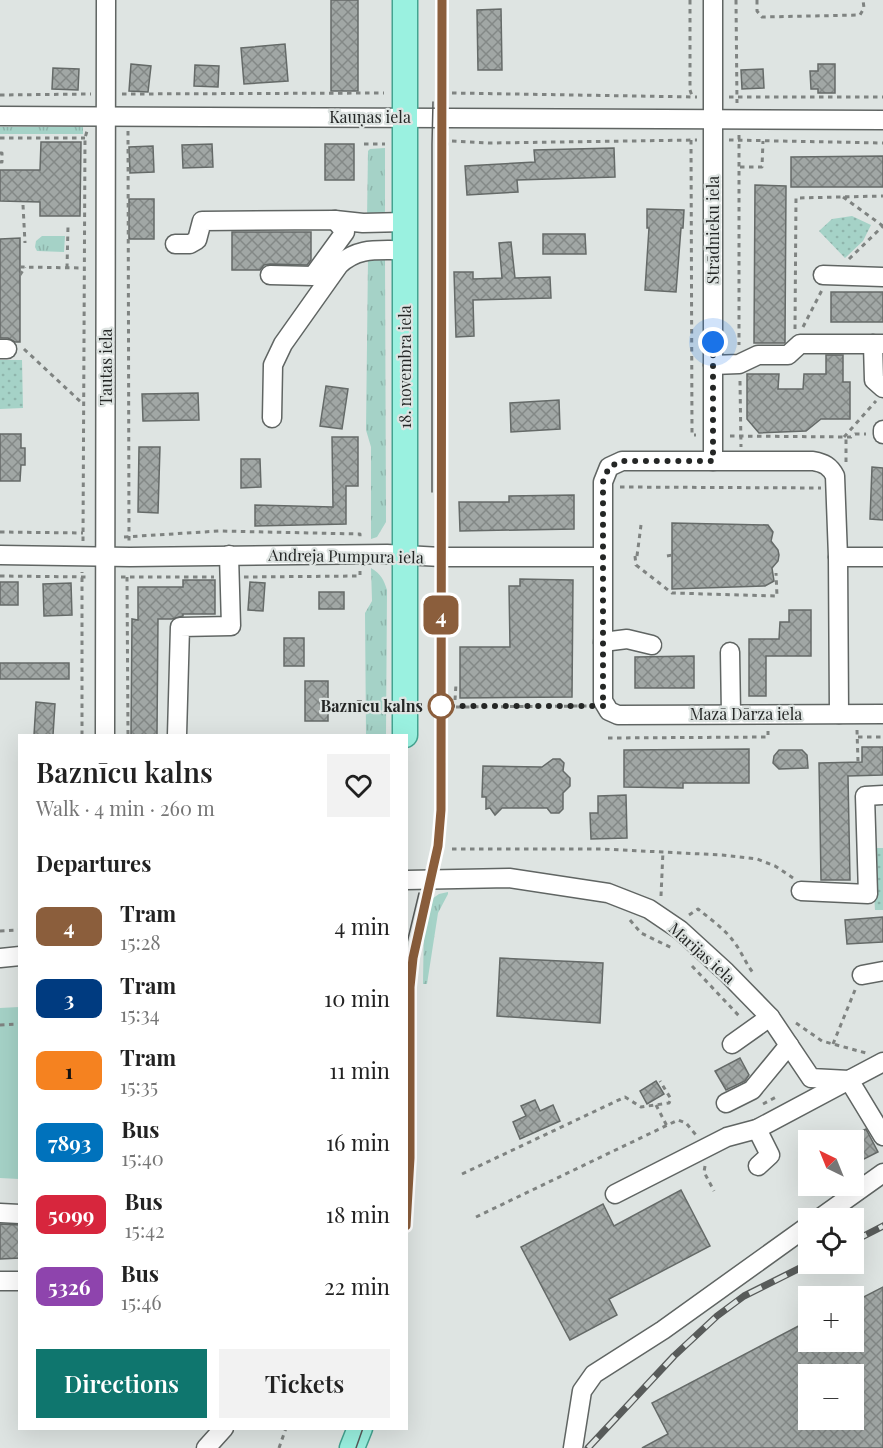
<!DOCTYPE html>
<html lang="en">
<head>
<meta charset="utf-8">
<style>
	body { margin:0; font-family:"Playfair Display",serif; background:#f2f2f2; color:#222; height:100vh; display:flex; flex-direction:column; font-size:22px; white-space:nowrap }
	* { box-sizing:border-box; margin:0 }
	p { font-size:20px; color:#767676 }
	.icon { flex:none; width:33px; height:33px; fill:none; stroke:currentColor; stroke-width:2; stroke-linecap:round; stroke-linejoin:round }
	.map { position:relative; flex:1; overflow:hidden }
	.details { position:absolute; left:18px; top:734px; width:390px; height:696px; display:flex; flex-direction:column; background:#fff; border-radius:0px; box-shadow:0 6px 24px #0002 }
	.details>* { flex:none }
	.badge { padding:0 12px; border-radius:9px; font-size:21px; line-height:39px }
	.needle { width:39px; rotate:317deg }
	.fabs { position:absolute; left:798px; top:1130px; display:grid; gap:12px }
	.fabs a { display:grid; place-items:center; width:66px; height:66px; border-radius:0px; background:#fff; box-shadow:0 6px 24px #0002; font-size:30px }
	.you { position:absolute; width:30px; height:30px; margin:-15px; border:4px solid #fff; border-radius:50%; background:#1a73e8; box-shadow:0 0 0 9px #1a73e833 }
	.map>.badge { position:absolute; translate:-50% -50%; box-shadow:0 0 0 3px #fff }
	h2 { padding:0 18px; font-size:22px; line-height:54px }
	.round { display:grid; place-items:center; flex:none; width:63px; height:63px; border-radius:0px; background:#f2f2f2 }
	.headline { display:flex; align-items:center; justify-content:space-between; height:102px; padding:0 18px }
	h1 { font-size:28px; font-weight:600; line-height:45px }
	.action { display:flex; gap:12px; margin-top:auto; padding:12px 18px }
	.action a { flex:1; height:69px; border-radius:0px; background:#0f766e; color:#fff; font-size:24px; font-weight:600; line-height:69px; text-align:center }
	.action a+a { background:#f2f2f2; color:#222 }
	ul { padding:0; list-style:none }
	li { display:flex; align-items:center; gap:18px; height:72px; padding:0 18px }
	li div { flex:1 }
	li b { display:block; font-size:22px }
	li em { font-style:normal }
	li .badge { min-width:66px; font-weight:700; text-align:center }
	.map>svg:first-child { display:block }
</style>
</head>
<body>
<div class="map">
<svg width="883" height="1448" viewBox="0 0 883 1448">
	<defs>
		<pattern id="grass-tufts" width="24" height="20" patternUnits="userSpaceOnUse" patternTransform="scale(1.5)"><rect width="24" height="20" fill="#a5d2c7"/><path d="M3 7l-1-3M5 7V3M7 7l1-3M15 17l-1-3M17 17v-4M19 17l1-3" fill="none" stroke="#8eb4ab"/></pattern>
		<pattern id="park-dots" width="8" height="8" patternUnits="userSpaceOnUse" patternTransform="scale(1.5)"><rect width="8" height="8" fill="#a5d2c7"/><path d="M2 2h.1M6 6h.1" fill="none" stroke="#8eb4ab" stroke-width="1.8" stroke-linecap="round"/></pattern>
		<pattern id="building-cross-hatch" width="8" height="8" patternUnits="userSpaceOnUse" patternTransform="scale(1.5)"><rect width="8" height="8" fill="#a1a7a5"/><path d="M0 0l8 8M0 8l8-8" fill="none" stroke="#838886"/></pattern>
	</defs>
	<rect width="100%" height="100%" fill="#dee4e2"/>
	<g fill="url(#grass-tufts)">
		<rect x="0" y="127" width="83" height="7"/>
		<path d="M385,148V219H367L368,151L370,149Z"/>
		<path d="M42,236H65L64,252L37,251L35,247L36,241Z"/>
		<path d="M383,257L385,260L386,522L377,537L371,539V447L366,430L368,258Z"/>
		<path d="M371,568C381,574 384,580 387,590L386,735H366L365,613L372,601Z"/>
		<path d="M448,892V894L438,913L427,984H423L424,920L429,901L439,894Z"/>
	</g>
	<g fill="url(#park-dots)">
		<path d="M852,216L871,225L863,241L845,258L819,231L832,219Z"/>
		<path d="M0,360H22L23,408L0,409Z"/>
		<path d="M871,848H883V910H875Z"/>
	</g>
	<path fill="#a5d2c7" d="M19,1007V1179L0,1178V1008Z"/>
	<g fill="url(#building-cross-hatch)" stroke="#656a68" stroke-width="1.5" fill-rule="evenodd">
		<rect x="331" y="0" width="27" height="91"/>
		<path d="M501,9L502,70H478L477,10Z"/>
		<path d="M285,44L288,81L244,84L241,48Z"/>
		<path d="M131,64L151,66L148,92L129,91Z"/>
		<path d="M818,64H835V93H818V89H811L810,71H818Z"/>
		<path d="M195,65L219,66L218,87L194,86Z"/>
		<path d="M53,68L79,69L78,90L52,89Z"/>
		<path d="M763,69L764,88L742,89L741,70Z"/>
		<path d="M41,142H81L80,216H40V202L0,201V170H40Z"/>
		<path d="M212,144L213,167L183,168L182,145Z"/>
		<rect x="325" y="144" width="29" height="36"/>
		<path d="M153,146L154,172L130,173L129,147Z"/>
		<path d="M614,148L615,177L517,180L518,192L467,195L465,166L535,162L534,150Z"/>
		<path d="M883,156V187H791V157Z"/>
		<path d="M755,185L786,186L785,343H754Z"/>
		<rect x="129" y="199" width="25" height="40"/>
		<path d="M647,209L684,210L683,228H681L676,292L645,290L649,228H647Z"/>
		<path d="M232,232H311V260L307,265L270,264L264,265L260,270H232Z"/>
		<path d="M543,234H585L586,254H543Z"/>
		<path d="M20,238V342H15L8,338H0V239Z"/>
		<path d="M511,242L515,278L550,277L551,298L473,300L474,336L456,337L454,272H473V279L502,278L499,243Z"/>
		<rect x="831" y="292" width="52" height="30"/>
		<path d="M826,355H843V382H850V419H821L806,431L759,433L747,419V374H779L778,389H803L804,374H826Z"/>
		<path d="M326,386L348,389L342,429L320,426Z"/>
		<path d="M198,393L199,420L143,421L142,394Z"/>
		<path d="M559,400L560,429L511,432L510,403Z"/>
		<path d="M0,434H21V448H25V465H21L20,481H0Z"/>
		<path d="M332,437H358V486H346V524L255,526V505L333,507Z"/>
		<path d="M139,447H160L158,513L138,512Z"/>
		<path d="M241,459H260L261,487L241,488Z"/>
		<path d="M872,467L883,468V520L870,519Z"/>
		<path d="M574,495V529L460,531L459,502H509V496Z"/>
		<path d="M672,523L768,525L773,532L771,541L778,550L779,555L778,561L772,568L774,581L765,586L672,589Z"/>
		<path d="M520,579L573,580L572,697L460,698V647H510L509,586H520Z"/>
		<path d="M183,580H215V614H183V616L172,619H158L157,735H131L132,619L138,620V587H183Z"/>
		<rect x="0" y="582" width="18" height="23"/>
		<path d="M250,582L265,583L263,611L248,610Z"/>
		<path d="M71,583L72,615L44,616L43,584Z"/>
		<rect x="319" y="592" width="25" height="17"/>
		<path d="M789,610H811V656H766V696H749V639H779L780,622H789Z"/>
		<rect x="284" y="638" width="20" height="28"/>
		<path d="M694,656V688H635V657Z"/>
		<rect x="0" y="663" width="69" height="16"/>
		<rect x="305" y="681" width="23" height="40"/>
		<path d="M36,702L55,704L53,735H34Z"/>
		<path d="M862,747H883V775L848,776L850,880H821L819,763L862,762Z"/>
		<path d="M749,749V783H683V788L624,787V750Z"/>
		<path d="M779,750H802L807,755L808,768L779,769L773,763L774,756Z"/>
		<path d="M553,759H560L564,763L563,771L570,778V786L563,793V809L559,813H551L547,808H502L495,815L490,808L486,809V797H482L483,766L542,767Z"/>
		<path d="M626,795L627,838L591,839L590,813H598V796Z"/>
		<path d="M883,917V942L847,944L845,920Z"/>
		<path d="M500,958L603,963L600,1023L497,1016Z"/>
		<path d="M740,1058L749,1075L745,1081L726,1090L715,1071Z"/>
		<path d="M656,1081L664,1094L647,1104L640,1091Z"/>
		<path d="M535,1100L540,1111L553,1105L560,1121L520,1139L513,1122L526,1116L521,1106Z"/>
		<path d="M866,1129L878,1152L854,1164V1135Z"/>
		<path d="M681,1190L710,1246L609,1299L617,1315L570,1340L521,1247L603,1204L614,1226Z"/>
		<path d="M0,1224L20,1225V1258L0,1259Z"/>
		<path d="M883,1287V1448H642L668,1434L652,1403L808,1321V1341H854V1302ZM808,1374H854V1419H808Z"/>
	</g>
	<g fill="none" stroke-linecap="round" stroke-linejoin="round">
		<defs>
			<g id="minor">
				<path d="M0,116L883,120"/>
				<path d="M175,244H190L197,240L202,221L335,220L363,223L405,222"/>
				<path d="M270,275L313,276L345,232L335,220"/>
				<path d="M823,275L883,277"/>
				<path d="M873,344L874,380L883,388"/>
				<path d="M0,349H7"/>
				<path d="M713,365L739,364L758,355H788L800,344H883"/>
				<path d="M272,418L273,365L283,344L339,265C359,246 380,251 405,250"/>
				<path d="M883,434V430"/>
				<path d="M713,461V0"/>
				<path d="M0,555L130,557L387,554L441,557H602"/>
				<path d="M838,557L839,714"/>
				<path d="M883,557H838L835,476C830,466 824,463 813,461H622L609,467L603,482V701L609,711L618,715L883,714"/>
				<path d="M603,642L627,639L652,645"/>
				<path d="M730,652L731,714"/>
				<path d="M105,735L106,0"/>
				<path d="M177,735L180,627L231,626L229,555"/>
				<path d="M406,880L509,878L608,893L649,909L680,930L726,972L770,1017L811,1078L849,1080L883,1062"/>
				<path d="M801,891L868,894L865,796L883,795"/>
				<path d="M0,958L20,956"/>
				<path d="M862,975L883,971"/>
				<path d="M732,1044L770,1017"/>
				<path d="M726,1103L752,1090L789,1045"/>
				<path d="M757,1129L770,1155L758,1166"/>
				<path d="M615,1194L727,1137L757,1129L849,1080L883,1136"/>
				<path d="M0,1213L20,1214"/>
				<path d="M820,1218L883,1173"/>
				<path d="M0,1281H20"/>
				<path d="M206,1448L224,1428"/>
				<path d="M573,1448L582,1391L594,1374L663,1330L808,1226"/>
			</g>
			<g id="major">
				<path d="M405,0V735"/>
				<path d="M352,1448L360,1428"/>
			</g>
		</defs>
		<use href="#minor" stroke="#606563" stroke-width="21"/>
		<use href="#major" stroke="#44a491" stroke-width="27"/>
		<g stroke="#7f8381" stroke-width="3" stroke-dasharray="4.5 4.5" stroke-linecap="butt">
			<path d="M690,0V90L692,96"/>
			<path d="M736,0L737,103"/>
			<path d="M757,0V11L762,17L860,15L864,8L863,0"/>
			<path d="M452,93L697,97"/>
			<path d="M122,94L384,93"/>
			<path d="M0,95L91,94"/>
			<path d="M729,97H883"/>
			<path d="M128,131L129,542"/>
			<path d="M739,135V345"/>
			<path d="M0,138H85"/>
			<path d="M691,140L692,435H696"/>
			<path d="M729,140L883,143"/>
			<path d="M452,141L490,143L697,140"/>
			<path d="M364,144H385"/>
			<path d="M444,144H452"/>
			<path d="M0,153H2V162H0"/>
			<path d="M740,167H762L763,141"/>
			<path d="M843,197L883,226"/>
			<path d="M23,205L25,243"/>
			<path d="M849,259L883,226"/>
			<path d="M20,267L83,268"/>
			<path d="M67,268L68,226"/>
			<path d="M20,275L25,267"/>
			<path d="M803,327L822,290"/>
			<path d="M795,329L796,198L883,196"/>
			<path d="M24,349L83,404"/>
			<path d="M740,381L741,447"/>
			<path d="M730,436L851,437L855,434H866"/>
			<path d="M844,437L876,401"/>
			<path d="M846,462V437"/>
			<path d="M620,487L821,488"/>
			<path d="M0,532L83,533"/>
			<path d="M124,537L219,531L360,534V539"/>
			<path d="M83,541L85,138L87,131"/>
			<path d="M635,556L636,565L672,593L777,596L776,573"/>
			<path d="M637,556L641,525"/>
			<path d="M667,556L672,555"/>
			<path d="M0,576L88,577"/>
			<path d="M121,577H214"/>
			<path d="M127,577L128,735"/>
			<path d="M244,577L360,576V571"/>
			<path d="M455,700L456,684"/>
			<path d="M456,707L589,706"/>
			<path d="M857,730L858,762"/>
			<path d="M82,735V572"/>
			<path d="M858,737H883"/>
			<path d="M608,738L768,737V731"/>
			<path d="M452,849H602L722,855L757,859L775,866L793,878"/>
			<path d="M661,896L663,851"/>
			<path d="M689,915L698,909C710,919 725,929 734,942C742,952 746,965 755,975"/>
			<path d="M630,920L641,933L674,949"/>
			<path d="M0,931L20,930"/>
			<path d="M692,966L741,1018"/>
			<path d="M796,1023L822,1041L866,1053"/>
			<path d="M0,1025L20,1024"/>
			<path d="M833,1044L855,990"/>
			<path d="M763,1104L778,1096"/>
			<path d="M656,1105L667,1126"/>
			<path d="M705,1166L704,1172L714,1191"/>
			<path d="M462,1174L625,1097L641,1107L669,1103L671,1099L660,1081"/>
			<path d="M476,1217L678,1120L686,1123L696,1135"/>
			<path d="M279,1448L286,1428"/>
		</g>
		<use href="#minor" stroke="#fff" stroke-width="18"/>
		<use href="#major" stroke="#9af1e0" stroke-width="24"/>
		<g stroke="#585b5a" stroke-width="1.5">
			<path d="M432,492V144L433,102"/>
			<path d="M406,947L419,893"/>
			<path d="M406,1225L410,1158V987L413,958L438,846L442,810V0"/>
			<path d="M356,1448L363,1428"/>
		</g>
		<defs>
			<g id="rail">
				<path d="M854,1241L883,1226"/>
				<path d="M588,1448L674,1356L717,1316L744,1296L810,1263"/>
			</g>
		</defs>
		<use href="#rail" stroke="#585b5a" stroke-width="7"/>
		<use href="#rail" stroke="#dee4e2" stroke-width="4.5" stroke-dasharray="14" stroke-linecap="butt"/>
	</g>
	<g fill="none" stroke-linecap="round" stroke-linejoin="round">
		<defs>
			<path id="line" d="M406,1226L410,1158V987L413,958L438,846L441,810L442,0"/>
		</defs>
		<use href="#line" stroke="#fff" stroke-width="14"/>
		<use href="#line" stroke="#8b5e3c" stroke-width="9"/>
		<path stroke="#242625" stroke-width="6" stroke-dasharray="0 10.8" d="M441,706H605L603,701V482L609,467L622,461H713V342"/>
	</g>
	<circle fill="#fff" stroke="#8b5e3c" stroke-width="3" cx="441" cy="706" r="12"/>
	<g text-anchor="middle" stroke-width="4.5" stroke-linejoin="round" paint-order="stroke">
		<g font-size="16" fill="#242625" stroke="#dee4e2">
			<text x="370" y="123">Kauņas iela</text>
			<text transform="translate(713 230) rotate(-90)" y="6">Strādnieku iela</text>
			<text transform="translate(106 367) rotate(-90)" y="6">Tautas iela</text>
			<text transform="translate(405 367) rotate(-90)" y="6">18. novembra iela</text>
			<text transform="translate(346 556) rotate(1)" y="6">Andreja Pumpura iela</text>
			<text x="746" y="720">Mazā Dārza iela</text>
			<text transform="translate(702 953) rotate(42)" y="6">Marijas iela</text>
		</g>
		<g font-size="16" font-weight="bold" fill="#242625" stroke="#dee4e2" text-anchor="end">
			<text x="423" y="712">Baznīcu kalns</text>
		</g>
	</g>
</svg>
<div class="fabs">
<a><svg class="needle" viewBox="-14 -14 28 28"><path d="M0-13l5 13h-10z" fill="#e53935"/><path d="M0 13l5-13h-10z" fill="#767676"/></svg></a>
<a><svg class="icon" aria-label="locate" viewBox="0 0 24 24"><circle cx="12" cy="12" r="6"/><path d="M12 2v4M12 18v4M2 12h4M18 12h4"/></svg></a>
<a>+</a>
<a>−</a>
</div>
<div class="you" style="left:713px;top:342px"></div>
<b class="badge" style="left:441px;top:615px;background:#8b5e3c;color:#fff">4</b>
<section class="details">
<div class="headline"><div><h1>Baznīcu kalns</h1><p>Walk · 4 min · 260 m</p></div><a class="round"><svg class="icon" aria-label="heart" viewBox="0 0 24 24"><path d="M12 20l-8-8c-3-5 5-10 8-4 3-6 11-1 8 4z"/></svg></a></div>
<h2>Departures</h2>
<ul>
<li><span class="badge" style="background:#8b5e3c;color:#fff">4</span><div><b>Tram</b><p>15:28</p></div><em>4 min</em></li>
<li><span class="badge" style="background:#003b80;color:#fff">3</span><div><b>Tram</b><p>15:34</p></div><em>10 min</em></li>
<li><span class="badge" style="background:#f58220;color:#111">1</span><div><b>Tram</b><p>15:35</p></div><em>11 min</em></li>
<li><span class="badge" style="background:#0072bc;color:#fff">7893</span><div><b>Bus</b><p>15:40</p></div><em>16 min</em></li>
<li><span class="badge" style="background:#d7263d;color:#fff">5099</span><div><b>Bus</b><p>15:42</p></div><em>18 min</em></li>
<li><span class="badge" style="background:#8e44ad;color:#fff">5326</span><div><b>Bus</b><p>15:46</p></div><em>22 min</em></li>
</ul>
<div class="action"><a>Directions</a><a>Tickets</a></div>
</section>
</div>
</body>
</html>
